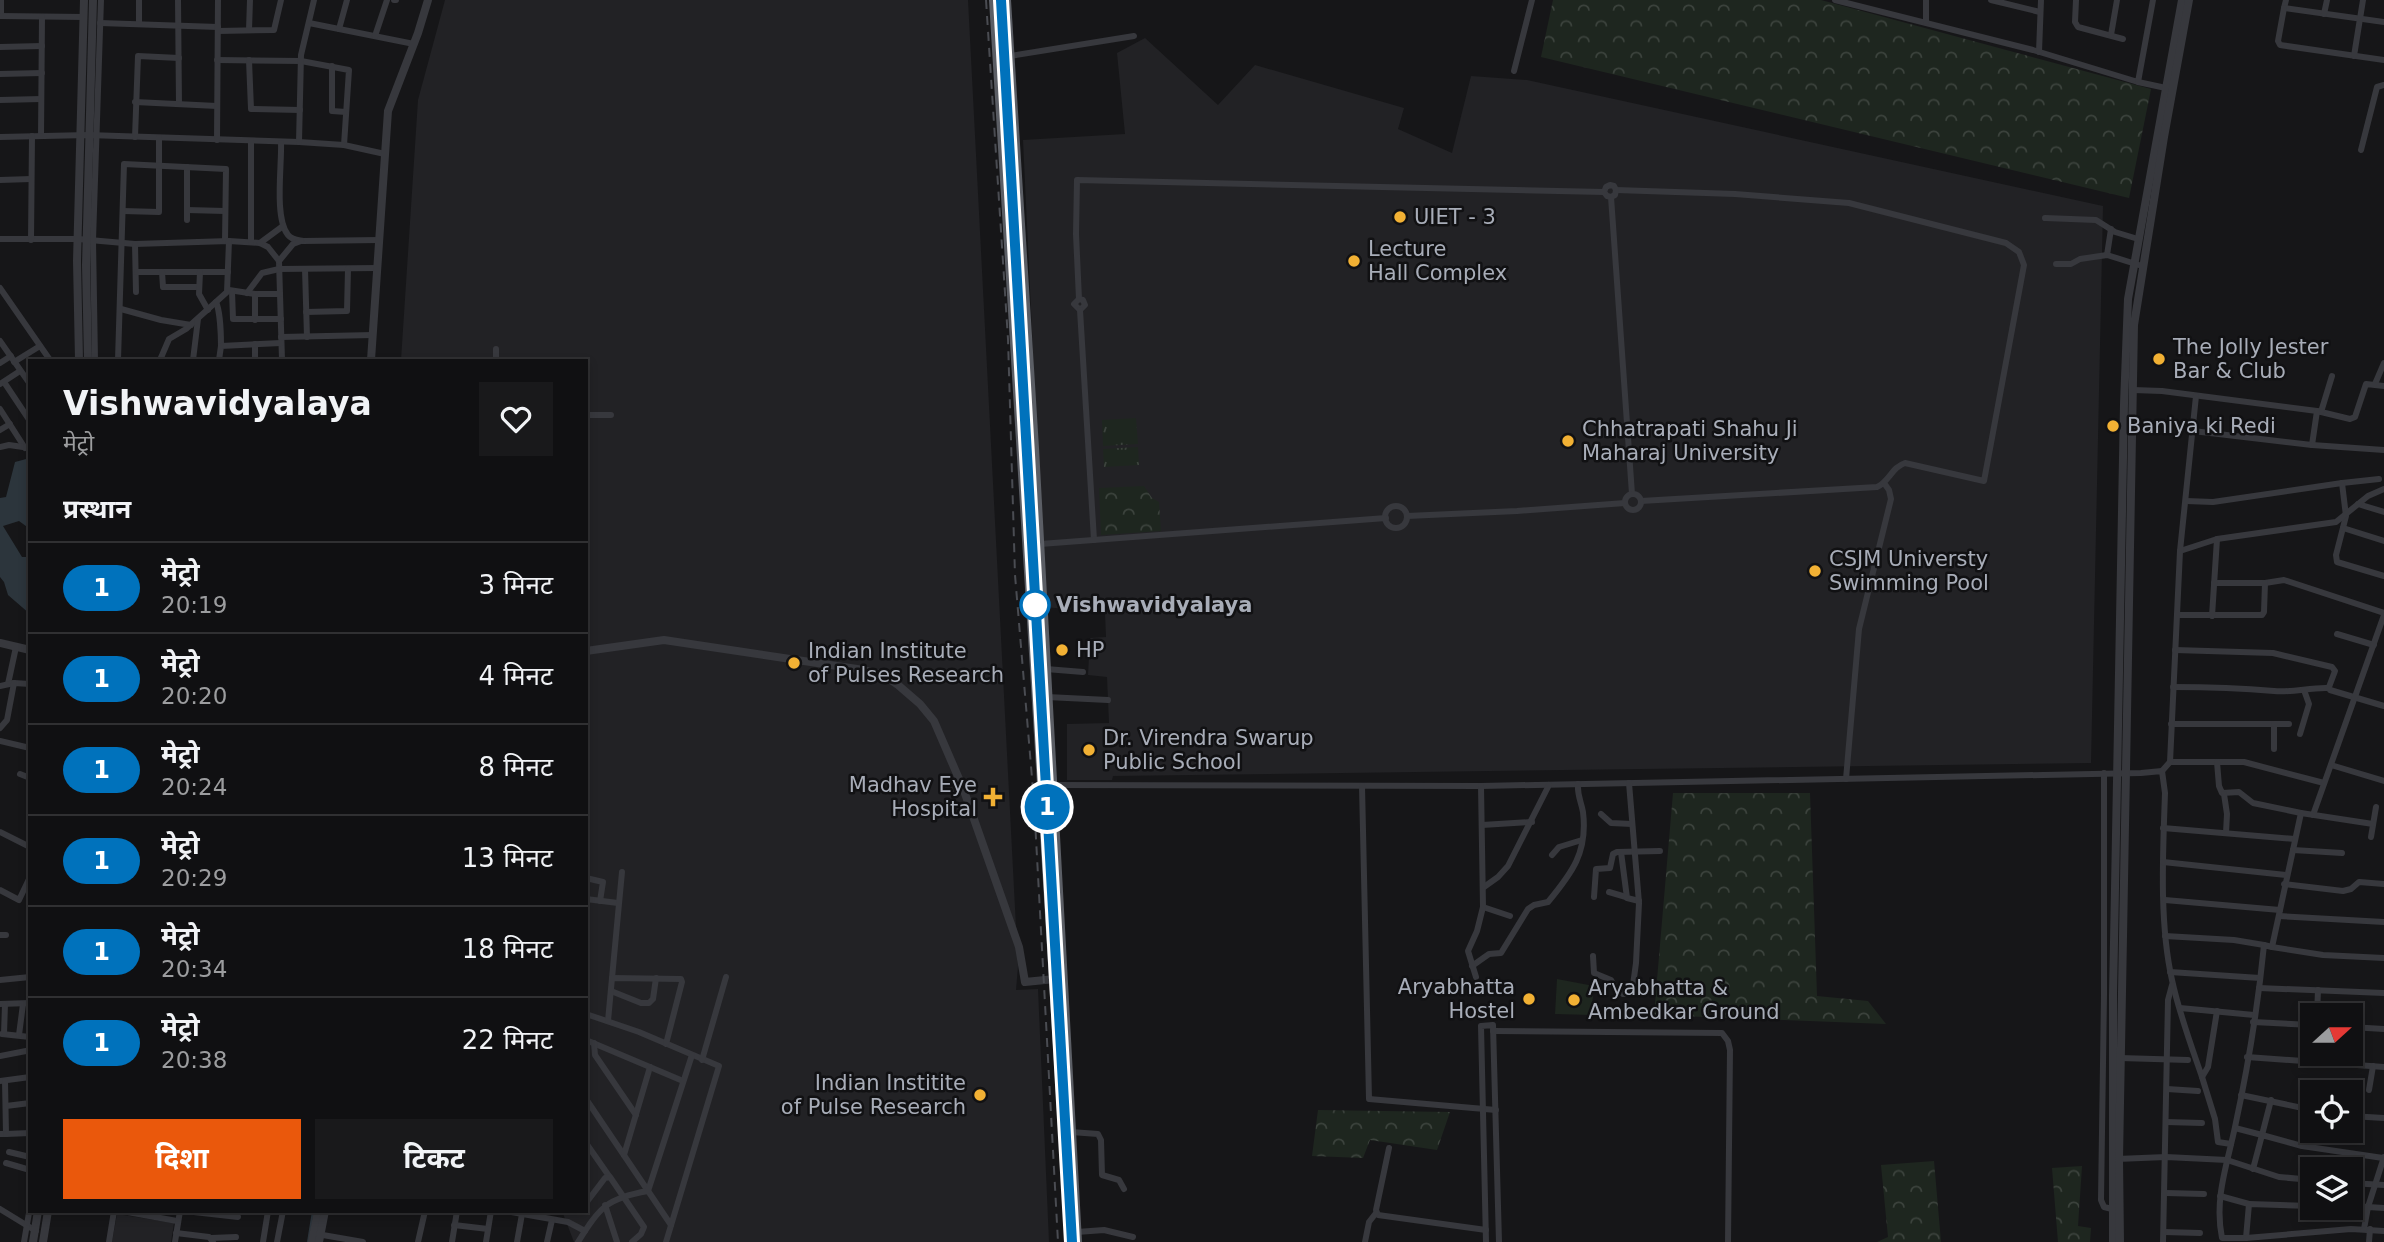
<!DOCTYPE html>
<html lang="hi">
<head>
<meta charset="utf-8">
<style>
	body { margin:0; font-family:"DejaVu Sans","Noto Sans Devanagari",sans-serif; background:#19191b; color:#f1f3f6; height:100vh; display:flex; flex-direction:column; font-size:26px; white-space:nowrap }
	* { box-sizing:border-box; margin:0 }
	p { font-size:23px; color:#9c9d9f }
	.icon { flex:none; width:38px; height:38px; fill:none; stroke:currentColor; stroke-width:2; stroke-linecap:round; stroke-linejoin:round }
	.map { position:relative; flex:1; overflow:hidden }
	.sheet { position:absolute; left:28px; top:359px; width:560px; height:854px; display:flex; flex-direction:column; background:#101012; border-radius:0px; box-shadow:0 4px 10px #0003,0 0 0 2px #303032 }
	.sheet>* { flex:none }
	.badge { padding:0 14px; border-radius:23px; font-size:24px; line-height:46px }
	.needle { width:46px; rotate:69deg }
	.buttons { position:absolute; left:2300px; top:1003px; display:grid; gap:14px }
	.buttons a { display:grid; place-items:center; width:63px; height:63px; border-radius:0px; background:#101012; box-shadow:0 4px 10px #0003,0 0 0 2px #303032; font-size:35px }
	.map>.badge { position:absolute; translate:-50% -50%; box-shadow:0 0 0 4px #fff }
	h2 { padding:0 35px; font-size:26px; line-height:63px }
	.round { display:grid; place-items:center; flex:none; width:74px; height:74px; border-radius:0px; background:#19191b }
	.head { display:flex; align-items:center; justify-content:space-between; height:119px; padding:0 35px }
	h1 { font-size:33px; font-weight:700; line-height:52px }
	.action { display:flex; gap:14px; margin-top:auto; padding:14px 35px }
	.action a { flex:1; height:80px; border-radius:0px; background:#ea580c; color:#fff; font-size:28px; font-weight:700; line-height:80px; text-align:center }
	.action a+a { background:#19191b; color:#f1f3f6 }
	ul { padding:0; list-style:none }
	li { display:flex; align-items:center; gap:21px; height:91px; padding:0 35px; border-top:2px solid #303032 }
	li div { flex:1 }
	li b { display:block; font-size:26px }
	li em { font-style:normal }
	li .badge { min-width:77px; font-weight:700; text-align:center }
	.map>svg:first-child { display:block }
</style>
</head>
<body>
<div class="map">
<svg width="2384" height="1242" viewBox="0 0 2384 1242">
	<defs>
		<pattern id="grass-tufts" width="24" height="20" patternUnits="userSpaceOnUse" patternTransform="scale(1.75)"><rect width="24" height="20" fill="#1e261f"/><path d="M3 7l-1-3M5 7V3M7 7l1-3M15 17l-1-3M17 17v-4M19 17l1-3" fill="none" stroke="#3c433d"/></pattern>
		<pattern id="forest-crowns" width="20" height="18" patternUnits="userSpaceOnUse" patternTransform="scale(1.75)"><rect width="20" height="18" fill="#1e261f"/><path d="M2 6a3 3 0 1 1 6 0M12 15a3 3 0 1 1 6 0" fill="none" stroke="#3c433d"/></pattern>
	</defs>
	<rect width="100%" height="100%" fill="#161618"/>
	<g fill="#222225">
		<path d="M445,0H968L1018,966L1016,990L1038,989L1049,1242H574L562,1211H586V360H401L418,100Z"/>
		<path d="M1145,38L1218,105L1255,65L1404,108L1398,129L1452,153L1471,76L1527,80L2103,206L2091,763L1113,776L1112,780H1067V724L1109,723L1107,677L1088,675L1090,638L1106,637L1105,613L1045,607L1023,140L1125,134L1117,53Z"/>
		<path d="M117,1214L174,1223L171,1242H112Z"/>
	</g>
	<g fill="url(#grass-tufts)">
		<path d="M1136,418L1138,444L1103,446L1102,420Z"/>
		<path d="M1138,447L1139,465L1104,467L1103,449Z"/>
	</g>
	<g fill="url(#forest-crowns)">
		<path d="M1553,0H1821L2151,89L2129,198L1541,57Z"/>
		<path d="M1144,486L1152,498L1159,502L1161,531L1101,535L1099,488Z"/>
		<path d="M1673,793H1810L1817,996L1868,1001L1886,1024L1654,1015Z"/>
		<path d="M1318,1110L1450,1112L1437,1150L1370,1140L1363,1158L1312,1156Z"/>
		<path d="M1934,1161L1941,1242H1877L1888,1237L1881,1165Z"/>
		<path d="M2082,1166L2078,1226L2091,1228L2090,1242H2058L2052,1168Z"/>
	</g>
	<path fill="#1e261f" d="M1557,979L1594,986L1591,1015L1555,1014Z"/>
	<path fill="#2c353c" d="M30,458V529L19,521L3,526L22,557H30V614L8,595L4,582L0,577V498L6,497L15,462Z"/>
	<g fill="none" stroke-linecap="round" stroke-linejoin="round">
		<path stroke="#2c353c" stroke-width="2" d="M308,1242L313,1211"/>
		<g stroke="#37383d" stroke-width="6">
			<path d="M1,0V16"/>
			<path d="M139,0V24"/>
			<path d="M178,0L179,104"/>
			<path d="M394,0H396"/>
			<path d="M1835,0L2033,50L2138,82L2153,0"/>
			<path d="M1926,0V22"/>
			<path d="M1991,0L2040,12"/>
			<path d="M2076,0L2075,22L2078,27L2123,39"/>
			<path d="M2286,0L2284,8L2384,22"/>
			<path d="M2284,8L2278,41L2280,45L2384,60"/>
			<path d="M2324,14L2327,0"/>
			<path d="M0,16L84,17"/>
			<path d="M100,23L218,27"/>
			<path d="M309,23L414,44"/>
			<path d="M339,29L347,0"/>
			<path d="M249,30L250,0"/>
			<path d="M218,31L274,30L281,0"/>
			<path d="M2111,35L2117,0"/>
			<path d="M375,36L387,0"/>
			<path d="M0,47L42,46"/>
			<path d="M2039,52L2041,0"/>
			<path d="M1010,56L1134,36"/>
			<path d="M2354,56L2363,0"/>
			<path d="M217,60L301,61L349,70L344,145"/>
			<path d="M249,60L251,109L300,110"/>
			<path d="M332,66V111L346,112"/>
			<path d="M1514,71L1532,0"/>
			<path d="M0,74L42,73"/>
			<path d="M2138,82L2166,88"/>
			<path d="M0,100L41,99"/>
			<path d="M135,102L217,106"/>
			<path d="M41,136L42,17"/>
			<path d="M0,137L88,135L299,142L344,145L385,154"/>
			<path d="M135,137L138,56L179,58"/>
			<path d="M217,140L218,0"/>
			<path d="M299,142L301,55L314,0"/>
			<path d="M281,143C282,165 274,218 288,235C292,240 298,240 303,241L379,240"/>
			<path d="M2361,150L2377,87L2384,85"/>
			<path d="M0,180L31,179"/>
			<path d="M1616,190L1735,194L1849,203L2006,243L2019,252L2024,265L1984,481L1905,463C1892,467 1889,482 1877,487L1641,501"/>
			<path d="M1611,197L1607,196L1604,192L1606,187L1610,185L1614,186L1616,190L1615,195L1611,197L1632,494"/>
			<path d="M187,210L225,211"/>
			<path d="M123,211L159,212V138"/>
			<path d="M2045,218L2096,220L2115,232L2138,239"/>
			<path d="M187,220V167"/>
			<path d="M0,239H78L135,244L229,241L260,243L268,247L279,261L282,360"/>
			<path d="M31,240L32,136"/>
			<path d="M251,242V141"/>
			<path d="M260,243L283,226"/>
			<path d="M135,244L136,292"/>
			<path d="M2107,255L2111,229"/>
			<path d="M279,261L293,244L301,241"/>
			<path d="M2056,264H2071L2080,259L2107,255L2142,266"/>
			<path d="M305,269L307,337"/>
			<path d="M137,272H228"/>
			<path d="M162,272L163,287H198"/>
			<path d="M200,272L199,294L208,310"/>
			<path d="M0,288L50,360"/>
			<path d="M229,290L255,294H280"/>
			<path d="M232,291L233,319H281"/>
			<path d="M247,293L262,273L279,269L377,268"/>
			<path d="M255,294V320"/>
			<path d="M1079,299L1083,300L1085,305L1080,310L1074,304L1079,299L1076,234L1077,180L1604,192"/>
			<path d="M216,302C220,311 221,335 221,346"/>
			<path d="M121,309L161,320L191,325"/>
			<path d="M1080,310L1094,540"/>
			<path d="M306,312L347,311L348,269"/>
			<path d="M281,337L373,335"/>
			<path d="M0,341L30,384"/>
			<path d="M255,344V360"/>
			<path d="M496,349V360"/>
			<path d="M95,360L93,240L101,0"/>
			<path d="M118,360L124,164L226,169L225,241"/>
			<path d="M160,360L169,339L186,329L227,292L229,241"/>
			<path d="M193,360L198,319"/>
			<path d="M219,360L221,346L281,343"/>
			<path d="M14,362L40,346"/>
			<path d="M0,363L11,356"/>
			<path d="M4,382L30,421"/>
			<path d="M0,384L20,371"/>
			<path d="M2375,384L2384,363"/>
			<path d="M2133,390L2162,391L2317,411L2350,419L2355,417L2366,384L2384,386"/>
			<path d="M0,409L25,448"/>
			<path d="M2321,412L2332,376"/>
			<path d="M586,415H611"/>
			<path d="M0,430L10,424"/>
			<path d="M2193,431L2312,445L2317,411"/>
			<path d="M2312,445L2384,450"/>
			<path d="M0,447L9,445L30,448"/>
			<path d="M2342,483L2379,479"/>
			<circle cx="1633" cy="502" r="8"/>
			<path d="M2186,501L2213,502L2342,483L2346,516L2336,555L2337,562L2384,576"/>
			<path d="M2358,504L2384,512"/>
			<circle cx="1396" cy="517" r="11"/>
			<path d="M1407,516L1517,511L1625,503"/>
			<path d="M2343,528L2384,541"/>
			<path d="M1027,545L1386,518"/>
			<path d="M2180,551L2217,539L2336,522L2368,496L2384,489"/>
			<path d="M2214,583H2265L2284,580L2384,613"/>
			<path d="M2177,615H2262L2264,612L2265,583"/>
			<path d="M2212,616L2217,539"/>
			<path d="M2337,634L2374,645"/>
			<path d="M2175,650L2273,653L2332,667L2335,671L2329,687L2330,690L2384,706"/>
			<path d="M1046,669L1083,672"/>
			<path d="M8,684L16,647"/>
			<path d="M0,686L14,683L30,684"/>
			<path d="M2173,687C2207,687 2240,688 2274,691C2293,693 2310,687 2329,688"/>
			<path d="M1047,697L1108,700"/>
			<path d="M2171,724H2274V749"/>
			<path d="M2274,724H2289"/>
			<path d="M0,728L7,720L14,683"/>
			<path d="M2300,734L2309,704L2304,690"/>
			<path d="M0,741L30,748"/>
			<path d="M2170,762H2244L2324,783"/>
			<path d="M2217,762L2219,786L2222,793L2239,792L2253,803L2301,813"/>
			<path d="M2331,765L2384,781"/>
			<path d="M2162,771L2170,762L2180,551L2196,396"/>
			<path d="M2104,773V995L2101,1200L2104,1207L2112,1209"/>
			<path d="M20,774L30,778"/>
			<path d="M1846,779L1859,629L1891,499L1889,490L1884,483"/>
			<path d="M1050,785L1481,786L2141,773L2162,771L2165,793C2163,852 2159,922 2172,980C2179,1013 2191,1045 2202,1077L2208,1067L2217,1011"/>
			<path d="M1362,786L1369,1099L1496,1110"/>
			<path d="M2224,794L2227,814L2226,833"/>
			<path d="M1601,814L1611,823L1632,824"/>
			<path d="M2313,815L2384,615"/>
			<path d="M1482,825L1532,822"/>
			<path d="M2163,828L2295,839"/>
			<path d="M0,832L30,847"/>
			<path d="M2371,837L2376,807"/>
			<path d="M2293,850L2342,853"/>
			<path d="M1621,852L1627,898L1639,901"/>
			<path d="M1552,855L1559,847L1582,840"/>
			<path d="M2163,862L2286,875"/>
			<path d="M586,878L603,882L600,901"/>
			<path d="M2284,884L2343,891L2351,889L2359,882L2384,884"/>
			<path d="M1484,887L1498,877L1508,866L1549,785"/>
			<path d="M0,890L19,900L30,877"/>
			<path d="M1609,892L1626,897"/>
			<path d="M1594,897L1596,869L1610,868L1613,854L1617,852L1660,851"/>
			<path d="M586,899L618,903"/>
			<path d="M2165,900L2280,910"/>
			<path d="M1483,907L1510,916"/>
			<path d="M2279,916L2384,922"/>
			<path d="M0,935H6"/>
			<path d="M2165,936L2234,940L2264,945"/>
			<path d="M2272,947L2323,955L2384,958"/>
			<path d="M1593,956L1594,973L1611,980L1616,989L1623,994H1628L1633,985L1636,963L1639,903L1629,783"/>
			<path d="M1472,966L1489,954L1501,953L1528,909L1534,905L1548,902C1572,873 1588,852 1583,812C1581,801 1577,795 1578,784"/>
			<path d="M2170,972L2260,978"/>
			<path d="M1476,977L1468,951L1477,931L1483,907L1481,786"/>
			<path d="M612,978L622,872"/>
			<path d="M0,980L30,977"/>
			<path d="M2259,988L2384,993"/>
			<path d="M611,991L641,1003H649L653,999L656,978"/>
			<path d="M0,1004L30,1003"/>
			<path d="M2180,1008L2254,1015"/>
			<path d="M586,1014L639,1032L719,1066L666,1242"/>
			<path d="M2317,1015L2318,990"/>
			<path d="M608,1021L612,978L681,979L682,982L666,1044"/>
			<path d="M2253,1022L2312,1025"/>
			<path d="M2350,1027L2384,1029"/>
			<path d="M1493,1031L1722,1033L1728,1041L1730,1050L1728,1242"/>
			<path d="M2,1034L30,1037"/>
			<path d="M4,1034L5,1004"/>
			<path d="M19,1035L23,1004"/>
			<path d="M586,1040L683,1081"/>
			<path d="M594,1043L595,1055L636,1115"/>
			<path d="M0,1056L26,1051"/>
			<path d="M2247,1057L2384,1067"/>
			<path d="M2120,1058L2188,1060"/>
			<path d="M702,1060L726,977"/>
			<path d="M2202,1077L2215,1119L2218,1142L2231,1144"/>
			<path d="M0,1081L30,1077"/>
			<path d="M2167,1089L2198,1091"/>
			<path d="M2369,1090L2373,1066"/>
			<path d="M2241,1095L2312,1110"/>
			<path d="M586,1099L671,1225"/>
			<path d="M6,1106L30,1103"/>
			<path d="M2350,1116L2384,1118"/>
			<path d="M2166,1122L2202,1123"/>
			<path d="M2235,1128L2262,1135L2271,1100"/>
			<path d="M1071,1132L1098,1134L1101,1140L1102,1175L1119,1180L1124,1189"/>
			<path d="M0,1134H6L5,1081"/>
			<path d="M6,1134L30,1133"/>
			<path d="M586,1143L609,1176"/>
			<path d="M1389,1148L1376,1210L1378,1215L1486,1230"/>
			<path d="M9,1152L30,1157"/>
			<path d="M624,1155L650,1067"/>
			<path d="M2117,1159L2166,1157L2227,1160L2279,1177L2312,1180"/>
			<path d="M6,1163L30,1170"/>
			<path d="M2253,1169L2262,1135L2302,1146L2383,1158"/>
			<path d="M2350,1183L2384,1185"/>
			<path d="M2166,1193L2204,1194"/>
			<path d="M2220,1196L2249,1204"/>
			<path d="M586,1203L605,1178L610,1177L644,1227L641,1234L632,1242"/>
			<path d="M605,1205L617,1242"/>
			<path d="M2312,1206L2249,1204L2246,1238H2222C2214,1199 2227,1165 2235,1127C2248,1067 2258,1006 2264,945L2272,947L2301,813L2373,824"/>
			<path d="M2350,1206L2368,1207L2384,1157"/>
			<path d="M0,1209L36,1231"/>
			<path d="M122,1211L177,1221"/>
			<path d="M185,1211L238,1217"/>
			<path d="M506,1211L568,1222L585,1231"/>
			<path d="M454,1225L488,1229"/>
			<path d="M2364,1229L2368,1207L2384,1208"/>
			<path d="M1077,1232L1104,1230L1133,1237"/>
			<path d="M2164,1232L2200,1233"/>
			<path d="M176,1233L209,1237L213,1242"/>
			<path d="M317,1234L363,1242"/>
			<path d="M211,1238L236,1237"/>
			<path d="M2246,1238L2351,1229L2384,1231"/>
			<path d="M24,1242L30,1207"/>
			<path d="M109,1242L114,1211"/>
			<path d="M175,1242L180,1211"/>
			<path d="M263,1242L268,1211"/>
			<path d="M277,1242L283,1211"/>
			<path d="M418,1242L425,1211"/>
			<path d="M452,1242L457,1211"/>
			<path d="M486,1242L491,1211"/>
			<path d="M517,1242L522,1214"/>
			<path d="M547,1242L552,1220"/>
			<path d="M578,1242C600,1207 607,1198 648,1191L692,1055"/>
			<path d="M1365,1242L1369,1222L1376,1213"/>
			<path d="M1486,1242L1481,1026L1493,1025L1499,1242"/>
			<path d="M2163,1242L2168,1000L2172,985"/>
			<path d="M2369,1242L2370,1229"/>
		</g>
		<g stroke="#37383d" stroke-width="8">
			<path d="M79,360L77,261L84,0"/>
			<path d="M88,360L86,265L93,0"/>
			<path d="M371,360L388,111L418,33L428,0"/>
			<path d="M0,643L30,650"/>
			<path d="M586,651L664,640L857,669L882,674L898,685L920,704L934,721L963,788L1019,947L1025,982L1055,979"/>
			<path d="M33,1242L38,1211"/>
			<path d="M43,1242L48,1211"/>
			<path d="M312,1242L318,1211"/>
			<path d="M319,1242L325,1211"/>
			<path d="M2113,1242V996L2124,404L2128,299L2182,0"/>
			<path d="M2120,1242L2119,1159L2134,325L2164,137L2189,0"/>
		</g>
		<g stroke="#5b5e65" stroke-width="10">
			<path d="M994,0L1070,1242"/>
			<path d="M1006,0L1034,448L1077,1242"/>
		</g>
		<g stroke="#4a4c52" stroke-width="2" stroke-dasharray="9 7" stroke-linecap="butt">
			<path d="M986,0L1008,339L1015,575L1034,802L1058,1242"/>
			<path d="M1003,0L1074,1242"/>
		</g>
	</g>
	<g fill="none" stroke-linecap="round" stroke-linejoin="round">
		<defs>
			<path id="line" d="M1001,0L1072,1242"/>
		</defs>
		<use href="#line" stroke="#fff" stroke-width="16"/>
		<use href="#line" stroke="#0072bc" stroke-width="10"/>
	</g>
	<g fill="#f2b134" stroke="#111113" stroke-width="2.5">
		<circle cx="1400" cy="217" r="7"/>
		<circle cx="1354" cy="261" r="7"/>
		<circle cx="2159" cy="359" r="7"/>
		<circle cx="2113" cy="426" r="7"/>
		<circle cx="1568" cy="441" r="7"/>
		<circle cx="1815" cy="571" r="7"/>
		<circle cx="1062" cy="650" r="7"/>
		<circle cx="794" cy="663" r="7"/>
		<circle cx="1089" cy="750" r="7"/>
		<path d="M989.5 786.5h7v7h7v7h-7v7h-7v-7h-7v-7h7z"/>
		<circle cx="1529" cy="999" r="7"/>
		<circle cx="1574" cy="1000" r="7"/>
		<circle cx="980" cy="1095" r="7"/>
	</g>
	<circle fill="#fff" stroke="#0072bc" stroke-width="3.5" cx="1035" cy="605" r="14"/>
	<g text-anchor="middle" stroke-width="5" stroke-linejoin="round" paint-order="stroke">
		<g font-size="21" fill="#a8adb8" stroke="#111113" text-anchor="start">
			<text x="1414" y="224">UIET - 3</text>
			<text x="1368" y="256">Lecture<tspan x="1368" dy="24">Hall Complex</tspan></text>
			<text x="2173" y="354">The Jolly Jester<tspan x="2173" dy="24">Bar &amp; Club</tspan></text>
			<text x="2127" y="433">Baniya ki Redi</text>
			<text x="1582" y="436">Chhatrapati Shahu Ji<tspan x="1582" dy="24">Maharaj University</tspan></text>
			<text x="1829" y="566">CSJM Universty<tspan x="1829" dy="24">Swimming Pool</tspan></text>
			<text x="1076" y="657">HP</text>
			<text x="808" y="658">Indian Institute<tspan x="808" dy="24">of Pulses Research</tspan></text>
			<text x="1103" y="745">Dr. Virendra Swarup<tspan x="1103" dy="24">Public School</tspan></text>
			<text x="977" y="792" text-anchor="end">Madhav Eye<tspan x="977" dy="24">Hospital</tspan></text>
			<text x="1515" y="994" text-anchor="end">Aryabhatta<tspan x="1515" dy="24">Hostel</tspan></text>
			<text x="1588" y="995">Aryabhatta &amp;<tspan x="1588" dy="24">Ambedkar Ground</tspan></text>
			<text x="966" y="1090" text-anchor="end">Indian Institite<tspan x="966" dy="24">of Pulse Research</tspan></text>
		</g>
		<g font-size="21" font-weight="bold" fill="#a8adb8" stroke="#111113" text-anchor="start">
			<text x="1056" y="612">Vishwavidyalaya</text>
		</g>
	</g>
</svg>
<div class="buttons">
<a><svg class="needle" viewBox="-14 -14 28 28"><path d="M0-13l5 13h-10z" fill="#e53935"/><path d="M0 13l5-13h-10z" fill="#9c9d9f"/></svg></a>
<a><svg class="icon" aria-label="locate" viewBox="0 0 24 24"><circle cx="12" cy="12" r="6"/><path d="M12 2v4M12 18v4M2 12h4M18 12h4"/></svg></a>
<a><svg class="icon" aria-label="layers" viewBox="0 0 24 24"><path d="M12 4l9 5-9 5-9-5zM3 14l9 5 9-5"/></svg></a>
</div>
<b class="badge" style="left:1047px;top:807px;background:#0072bc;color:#fff">1</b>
<section class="sheet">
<div class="head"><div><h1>Vishwavidyalaya</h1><p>मेट्रो</p></div><a class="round"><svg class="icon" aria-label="heart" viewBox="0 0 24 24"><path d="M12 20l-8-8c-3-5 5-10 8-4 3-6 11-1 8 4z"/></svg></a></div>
<h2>प्रस्थान</h2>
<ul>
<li><span class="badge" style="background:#0072bc;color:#fff">1</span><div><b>मेट्रो</b><p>20:19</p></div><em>3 मिनट</em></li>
<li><span class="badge" style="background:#0072bc;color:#fff">1</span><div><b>मेट्रो</b><p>20:20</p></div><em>4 मिनट</em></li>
<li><span class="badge" style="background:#0072bc;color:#fff">1</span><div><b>मेट्रो</b><p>20:24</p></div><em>8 मिनट</em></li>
<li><span class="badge" style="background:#0072bc;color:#fff">1</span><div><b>मेट्रो</b><p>20:29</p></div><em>13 मिनट</em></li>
<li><span class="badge" style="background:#0072bc;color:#fff">1</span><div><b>मेट्रो</b><p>20:34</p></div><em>18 मिनट</em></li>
<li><span class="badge" style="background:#0072bc;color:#fff">1</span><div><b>मेट्रो</b><p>20:38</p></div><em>22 मिनट</em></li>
</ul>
<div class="action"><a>दिशा</a><a>टिकट</a></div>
</section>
</div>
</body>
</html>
